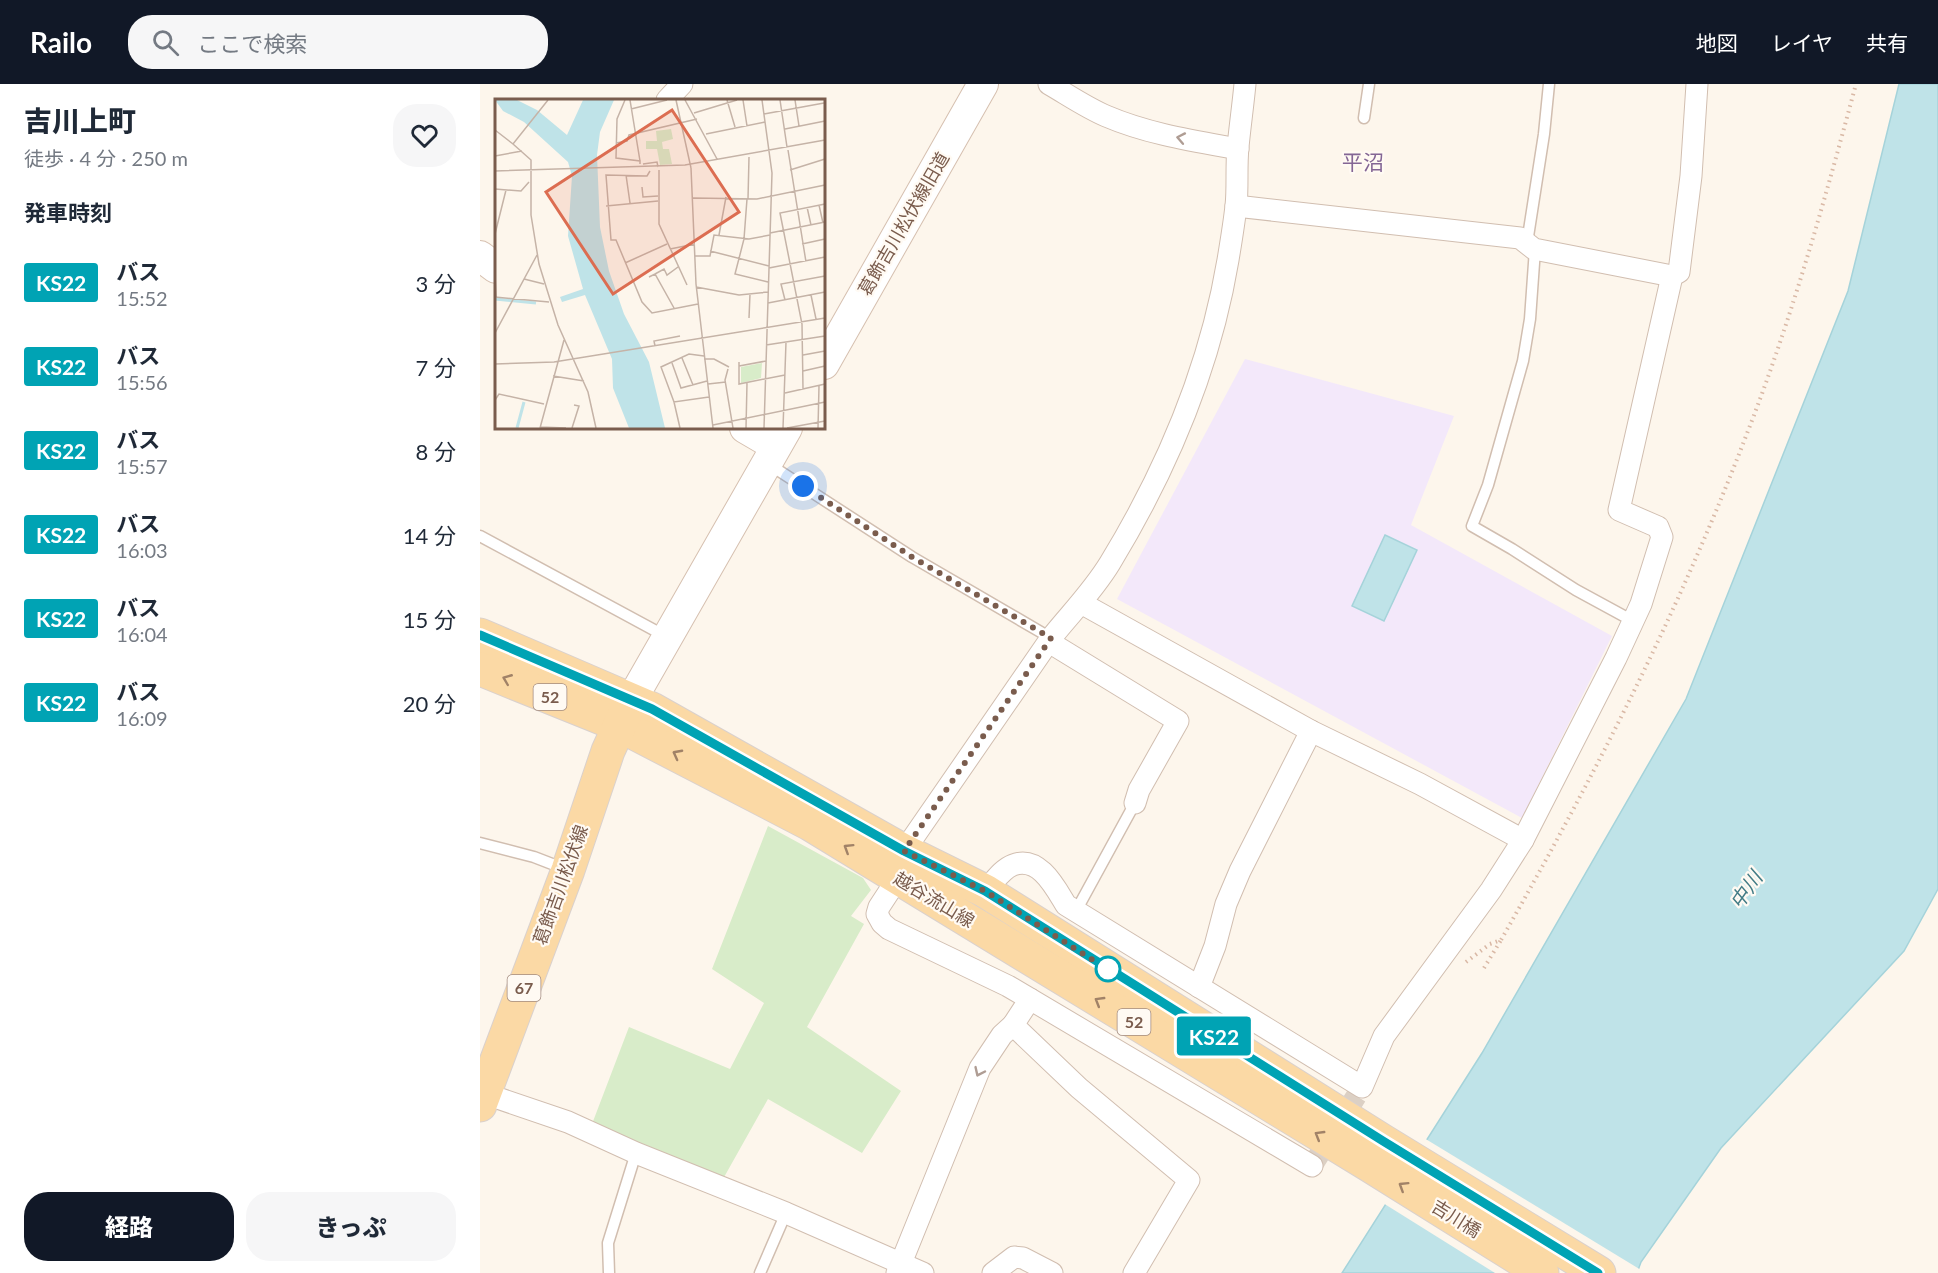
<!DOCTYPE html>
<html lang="ja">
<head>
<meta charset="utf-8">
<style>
	body { margin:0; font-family:Lato,"Noto Sans JP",sans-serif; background:#f6f6f7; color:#1f2937; height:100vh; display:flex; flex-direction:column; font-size:22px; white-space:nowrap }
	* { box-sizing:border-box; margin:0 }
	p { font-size:20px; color:#747a83 }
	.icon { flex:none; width:33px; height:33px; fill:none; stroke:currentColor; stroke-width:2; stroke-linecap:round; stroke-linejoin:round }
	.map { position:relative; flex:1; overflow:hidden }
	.panel { display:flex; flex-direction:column; background:#fff; width:480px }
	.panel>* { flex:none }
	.badge { padding:0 12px; border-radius:4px; font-size:21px; line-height:39px }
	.you { position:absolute; width:30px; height:30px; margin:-15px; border:4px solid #fff; border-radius:50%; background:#1a73e8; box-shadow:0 0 0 9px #1a73e833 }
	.map>.badge { position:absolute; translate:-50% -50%; box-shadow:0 0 0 3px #fff }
	h2 { padding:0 24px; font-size:22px; line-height:54px }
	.round { display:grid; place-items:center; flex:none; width:63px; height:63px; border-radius:24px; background:#f6f6f7 }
	.overview { display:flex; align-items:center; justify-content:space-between; height:102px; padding:0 24px }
	h1 { font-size:28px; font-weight:800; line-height:45px }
	.button { display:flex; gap:12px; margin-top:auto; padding:12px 24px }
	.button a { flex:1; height:69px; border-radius:24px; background:#111827; color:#fff; font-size:24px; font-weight:800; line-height:69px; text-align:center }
	.button a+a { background:#f6f6f7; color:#1f2937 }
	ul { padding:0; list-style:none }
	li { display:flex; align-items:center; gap:18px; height:84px; padding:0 24px }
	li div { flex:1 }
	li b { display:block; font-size:22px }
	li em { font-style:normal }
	li .badge { min-width:66px; font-weight:700; text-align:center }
	header { display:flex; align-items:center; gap:36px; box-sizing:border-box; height:84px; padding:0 30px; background:#111827; color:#fff }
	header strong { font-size:28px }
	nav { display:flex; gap:33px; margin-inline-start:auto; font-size:21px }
	.search { width:420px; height:54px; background:#f6f6f7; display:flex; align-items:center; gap:15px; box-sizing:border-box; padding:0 21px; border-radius:24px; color:#747a83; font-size:22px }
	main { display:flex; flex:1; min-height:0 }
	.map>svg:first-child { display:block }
</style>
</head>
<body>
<header>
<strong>Railo</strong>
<div class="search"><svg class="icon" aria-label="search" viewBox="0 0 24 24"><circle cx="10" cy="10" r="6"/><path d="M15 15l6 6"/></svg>ここで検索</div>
<nav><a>地図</a><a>レイヤ</a><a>共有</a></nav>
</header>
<main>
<section class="panel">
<div class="overview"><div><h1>吉川上町</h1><p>徒歩 · 4 分 · 250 m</p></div><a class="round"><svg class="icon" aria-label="heart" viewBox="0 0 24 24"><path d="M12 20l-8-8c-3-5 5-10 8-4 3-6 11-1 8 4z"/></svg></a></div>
<h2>発車時刻</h2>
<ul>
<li><span class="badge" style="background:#00a3b4;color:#fff">KS22</span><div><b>バス</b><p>15:52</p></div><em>3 分</em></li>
<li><span class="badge" style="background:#00a3b4;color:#fff">KS22</span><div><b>バス</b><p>15:56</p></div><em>7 分</em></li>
<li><span class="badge" style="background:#00a3b4;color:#fff">KS22</span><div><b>バス</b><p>15:57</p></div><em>8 分</em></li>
<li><span class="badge" style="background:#00a3b4;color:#fff">KS22</span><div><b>バス</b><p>16:03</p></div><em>14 分</em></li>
<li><span class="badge" style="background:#00a3b4;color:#fff">KS22</span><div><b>バス</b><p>16:04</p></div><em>15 分</em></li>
<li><span class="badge" style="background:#00a3b4;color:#fff">KS22</span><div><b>バス</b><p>16:09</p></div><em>20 分</em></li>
</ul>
<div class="button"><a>経路</a><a>きっぷ</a></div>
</section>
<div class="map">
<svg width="1458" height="1189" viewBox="0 0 1458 1189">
	<rect width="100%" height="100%" fill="#fdf6ec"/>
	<path fill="#f3e8fa" d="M765,275L974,332L931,441L1132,552L1042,734L637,515Z"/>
	<path fill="#d8ecc9" d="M288,742L383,794L391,806L371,832L384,840L327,943L421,1007L382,1069L288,1015L243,1095L112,1040L149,943L250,985L284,919L232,885Z"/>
	<g fill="#bfe3e8" stroke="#a5d3da" stroke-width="1.5">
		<path d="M1419,0H1458V805L1424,867L1241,1064L1161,1178L1157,1189H862L1002,969L1206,615L1368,207Z"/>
		<path d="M905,451L937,466L904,537L872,522Z"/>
	</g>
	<path fill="#fdf6ec" d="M944,1054L1161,1186L1160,1189H1015L903,1119Z"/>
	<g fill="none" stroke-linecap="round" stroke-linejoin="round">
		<path stroke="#dcd0c4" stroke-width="21" stroke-dasharray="21 10" stroke-linecap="butt" d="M832,1082L882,1003"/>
		<defs>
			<g id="lane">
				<path d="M884,34L889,0"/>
				<path d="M1047,159L1064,50L1069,0"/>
				<path d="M1055,165L1050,235L1043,277L1008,401L992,442L1032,465L1096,506L1153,537"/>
				<path d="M290,381L432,473L571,554"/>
				<path d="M0,452L187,553"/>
				<path d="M0,759L54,773L85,785"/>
				<path d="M596,827L655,719"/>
				<path d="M129,1189L128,1159L156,1069"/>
				<path d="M280,1189L306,1129"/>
			</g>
			<g id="street">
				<path d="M569,0C588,11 607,24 626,32C668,50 714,57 758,65"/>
				<path d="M187,16L202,0"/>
				<path d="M756,122L1040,154L1054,165L1192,192"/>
				<path d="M601,519L831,647L940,700L1043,756"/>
				<path d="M569,558L698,637L659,706L655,719"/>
				<path d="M424,767L571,554C591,529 613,507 630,479C686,387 730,283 748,176C751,158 754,140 756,122C758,103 756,83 758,63C760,42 763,21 765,0"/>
				<path d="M418,794L399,823L397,830L402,839L409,845L528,902L832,1082"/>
				<path d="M505,807C513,799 522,785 533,781C559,771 575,803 586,821L882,1003L904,952L1011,806L1043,756L1136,574L1161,520L1182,453L1178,443L1139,426L1192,192L1199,188L1211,92L1217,0"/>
				<path d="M719,903L735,862L746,820L760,787L831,647"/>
				<path d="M550,915L533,941L599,1004L709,1096L654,1189"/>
				<path d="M0,1008L88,1038L156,1069L306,1129L443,1189"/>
				<path d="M417,1189L500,984L522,951L533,941"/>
				<path d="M513,1189L534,1173L543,1174L572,1189"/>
			</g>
			<g id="secondary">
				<path d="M0,172L16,184"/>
				<path d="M344,280L503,0"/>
				<path d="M265,344L296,362"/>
				<path d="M152,615L307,344"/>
			</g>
			<g id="primary">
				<path d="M0,551L172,625L424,767L505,807L903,1057L1119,1189"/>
				<path d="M0,585L139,641L330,740L889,1081L1062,1189"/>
				<path d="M0,1021L88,786L128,667L149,621"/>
			</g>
		</defs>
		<use href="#lane" stroke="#d1beb0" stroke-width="13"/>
		<use href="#street" stroke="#d1beb0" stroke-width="23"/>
		<use href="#secondary" stroke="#d6c0b0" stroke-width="32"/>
		<use href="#primary" stroke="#dad1cd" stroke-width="35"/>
		<g stroke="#d9b8a5" stroke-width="4" stroke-dasharray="1.5 4.5" stroke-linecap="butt">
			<path d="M986,878L1010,860L1021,856C1114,693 1199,527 1266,352C1311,237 1344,119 1376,0"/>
			<path d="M1004,884L1021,856"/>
		</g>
		<use href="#lane" stroke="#fff" stroke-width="10"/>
		<use href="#street" stroke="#fff" stroke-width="21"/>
		<use href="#secondary" stroke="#fff" stroke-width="30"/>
		<use href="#primary" stroke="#fbd9a5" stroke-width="33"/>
	</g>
	<defs><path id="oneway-chevron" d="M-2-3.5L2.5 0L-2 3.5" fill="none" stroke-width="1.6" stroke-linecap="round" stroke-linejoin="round" transform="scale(1.5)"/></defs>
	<g stroke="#af9d94">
		<use href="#oneway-chevron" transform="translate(701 54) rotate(-169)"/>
		<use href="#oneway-chevron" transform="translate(499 988) rotate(115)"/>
	</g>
	<g stroke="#a18267">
		<use href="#oneway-chevron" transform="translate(27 595) rotate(-158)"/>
		<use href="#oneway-chevron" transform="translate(197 670) rotate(-152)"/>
		<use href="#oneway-chevron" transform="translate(368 764) rotate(-148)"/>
		<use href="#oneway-chevron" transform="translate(619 917) rotate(-149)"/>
		<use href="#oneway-chevron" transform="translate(839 1051) rotate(-149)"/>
		<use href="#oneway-chevron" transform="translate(923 1102) rotate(-148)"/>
	</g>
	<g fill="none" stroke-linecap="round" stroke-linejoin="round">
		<defs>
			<path id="line" d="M0,551L172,625L424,767L505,807L903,1057L1118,1189"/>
		</defs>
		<use href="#line" stroke="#fff" stroke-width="14"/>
		<use href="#line" stroke="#00a3b4" stroke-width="9"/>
		<path stroke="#7a5c4d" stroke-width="6" stroke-dasharray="0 10.8" d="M323,402L432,473L571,554L424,767L505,807L633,889L628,885"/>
	</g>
	<circle fill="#fff" stroke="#00a3b4" stroke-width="3" cx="628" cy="885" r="12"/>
	<g text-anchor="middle" stroke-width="4.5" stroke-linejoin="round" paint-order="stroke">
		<g fill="#fffaf3" stroke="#a28b7f" stroke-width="1.5">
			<rect x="53.5" y="600" width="33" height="26" rx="4.5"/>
			<rect x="27.5" y="891" width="33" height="26" rx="4.5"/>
			<rect x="637.5" y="925" width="33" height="26" rx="4.5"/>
		</g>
		<g font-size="16" font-weight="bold" fill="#7a5c4d">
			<text x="70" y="619">52</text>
			<text x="44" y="910">67</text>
			<text x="654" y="944">52</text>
		</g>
		<g font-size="18" fill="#7a5c4d" stroke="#fffaf3">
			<text transform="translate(424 140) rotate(-60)" y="6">葛飾吉川松伏線旧道</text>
			<text transform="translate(81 801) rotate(-70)" y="6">葛飾吉川松伏線</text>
			<text transform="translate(454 816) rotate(31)" y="6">越谷流山線</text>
			<text transform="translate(976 1135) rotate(32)" y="6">吉川橋</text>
		</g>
		<g font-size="20" font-style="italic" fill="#437c86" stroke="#fffaf3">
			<text transform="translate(1266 806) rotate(-55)" y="7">中川</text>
		</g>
		<g font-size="21" fill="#846695" stroke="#fffaf3">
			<text x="883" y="86">平沼</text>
		</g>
	</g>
	<g transform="translate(15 15)">
		<rect width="330" height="330" fill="#fdf6ec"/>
		<path d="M176,30L178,40L167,43L168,50H174L177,65L165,66L162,50H151V42H162L161,32ZM267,264L266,279L246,284V268Z" fill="#d8ecc9"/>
		<path d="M0,1H22L42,11L72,36L88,1H119L105,33L102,56L105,128L114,172L129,215L154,263L170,329H134L118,289L117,260L90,196L67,203L65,198L88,190L73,137L77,77L73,63L29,23L8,12Z" fill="#bfe3e8"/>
		<path fill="none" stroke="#bfe3e8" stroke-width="3" d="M0,200L41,204M22,329L29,303"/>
		<path fill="none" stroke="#c5b3a7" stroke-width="1.5" d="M130,1L122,20L121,59L145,62V65M135,1L145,62M181,1L196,69M190,1L222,60M232,1L240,28M248,1L252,27M267,1L277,74L269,329M285,1L292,48M300,1L304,27M136,10L172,1M199,14L242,1M269,15L329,4M290,30L330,22M0,31L18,45L53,1M211,35L270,23M121,44L132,42L134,36L202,20M18,45L36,61V116L44,165L63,226L93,293L101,329M293,51L311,163M0,57L27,52M148,65L162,63L163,68M196,69L201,185L218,329M164,71V125L192,186M295,71L330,60M0,72L190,66L330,41M155,72L152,77L111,76L116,141H121L147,203L157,214L203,205M131,76L135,104M147,88L148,98L163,97M0,90L26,92L34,83M198,99L262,100L330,86M252,100L249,140L240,175L273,183M253,100L254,58M324,106L328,124M111,107L163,102M312,108L316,126M275,134L330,123M0,135L11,91M224,136L231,98M307,145L330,140M175,150L200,145M215,152L274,167M200,157H215L219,136L254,140L275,136M130,164L172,145M274,169L330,158M160,175L169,170L172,176L183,168M0,176L1,198M154,178L160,175L179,209M29,180L49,185M201,188L244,196L273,193M316,196L321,220M0,198L54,203M290,201L286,185L330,177M273,204L330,193M254,219L255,195M0,234L42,156M271,246L330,237M160,247L159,242L185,237M308,256L330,252M209,257L194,255L166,268L179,303L214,298M187,259L198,286M209,260H219L234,268M244,263V285L290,276M177,264L186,289L212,282M0,265L59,263L330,219M244,267L271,262M233,270L230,281L238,329M308,272L330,267M58,277L89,282M213,285L231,283M308,290L307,225L285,114L330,105M290,294L330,285M0,301L4,295L49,305M179,303L185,329M218,326L330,303M45,328L71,329M45,329L69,241M77,329L84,307L79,306M251,329L252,284M288,329L291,243M292,329L330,322M323,329L324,287"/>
		<path fill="#dc6d51" fill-opacity="0.15" stroke="#dc6d51" stroke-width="3" d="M177,11L244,113L118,195L51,93Z"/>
		<rect width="330" height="330" fill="none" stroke="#7a5c4d" stroke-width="3"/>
	</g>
</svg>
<div class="you" style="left:323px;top:402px"></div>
<b class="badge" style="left:734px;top:952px;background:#00a3b4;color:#fff">KS22</b>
</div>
</main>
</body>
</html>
